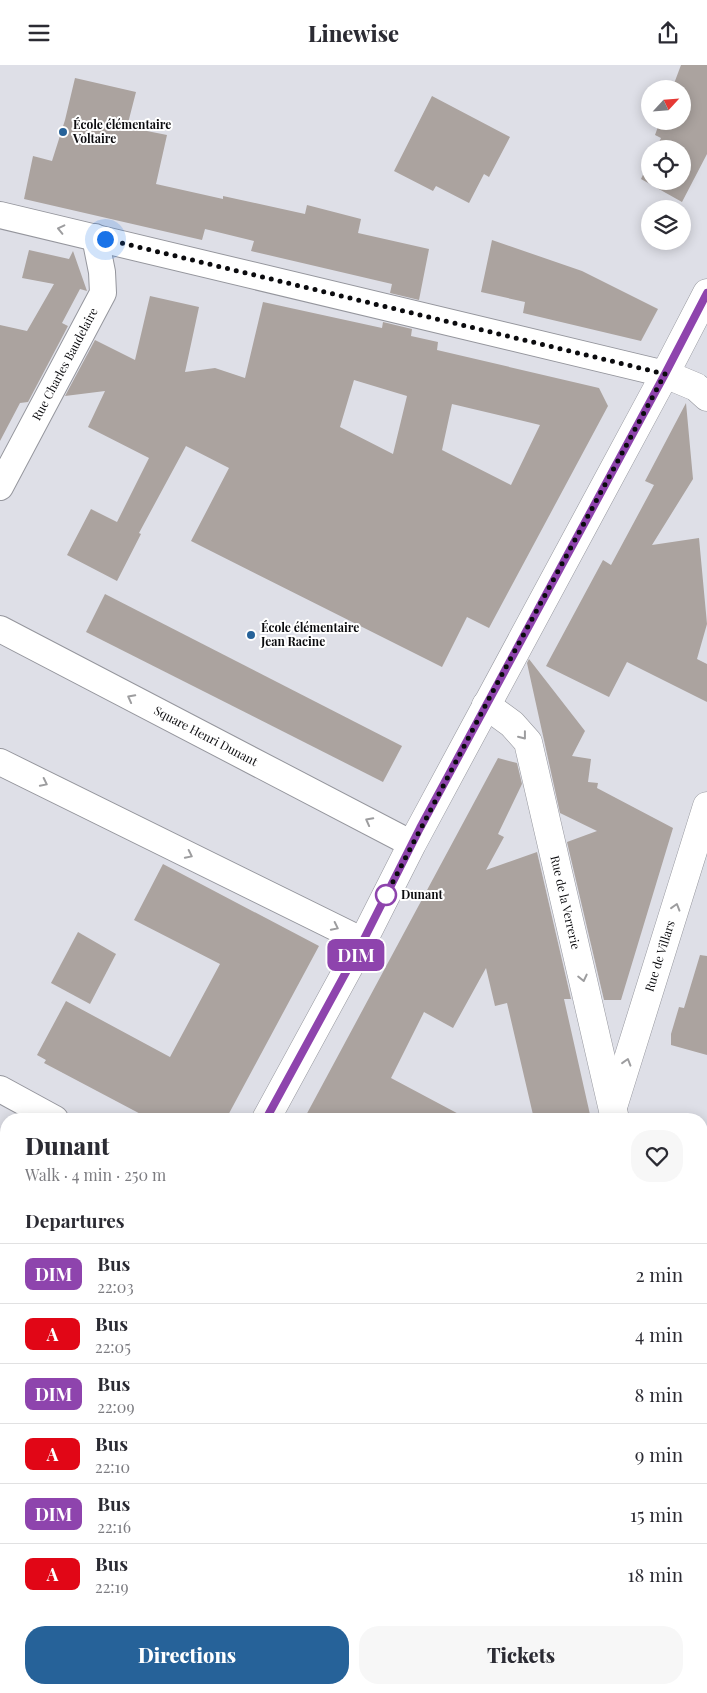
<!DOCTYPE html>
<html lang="en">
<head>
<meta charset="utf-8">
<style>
	body { margin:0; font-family:"Playfair Display",serif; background:#f7f7f7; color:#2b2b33; height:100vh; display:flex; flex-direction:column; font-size:19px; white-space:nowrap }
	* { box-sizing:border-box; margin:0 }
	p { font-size:16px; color:#7c7c81 }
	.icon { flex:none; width:28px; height:28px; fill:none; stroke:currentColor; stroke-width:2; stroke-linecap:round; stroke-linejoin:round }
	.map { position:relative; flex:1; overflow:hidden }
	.panel { position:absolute; left:0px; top:1048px; width:708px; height:581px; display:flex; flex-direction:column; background:#fff; border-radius:20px 20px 0 0; box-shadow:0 2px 12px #0003 }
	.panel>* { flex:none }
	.badge { padding:0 10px; border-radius:8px; font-size:18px; line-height:32px }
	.needle { width:32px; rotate:64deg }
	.buttons { position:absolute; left:641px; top:15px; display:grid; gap:10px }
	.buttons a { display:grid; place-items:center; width:50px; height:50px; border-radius:50%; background:#fff; box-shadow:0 2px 12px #0003; font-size:25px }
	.you { position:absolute; width:25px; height:25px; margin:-12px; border:4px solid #fff; border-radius:50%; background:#1a73e8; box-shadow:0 0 0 8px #1a73e833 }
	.map>.badge { position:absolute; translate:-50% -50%; box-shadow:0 0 0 2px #fff }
	h2 { padding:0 25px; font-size:19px; line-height:45px }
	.round { display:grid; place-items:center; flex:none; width:52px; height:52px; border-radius:20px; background:#f7f7f7 }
	.headline { display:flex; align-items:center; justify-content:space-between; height:85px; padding:0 25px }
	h1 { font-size:24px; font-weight:800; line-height:38px }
	.button { display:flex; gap:10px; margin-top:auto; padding:10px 25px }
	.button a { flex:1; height:58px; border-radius:20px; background:#266299; color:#fff; font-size:20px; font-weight:800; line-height:58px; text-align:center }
	.button a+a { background:#f7f7f7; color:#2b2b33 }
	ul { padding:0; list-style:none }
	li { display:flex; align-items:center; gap:15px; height:60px; padding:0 25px; border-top:1px solid #e1e1e2 }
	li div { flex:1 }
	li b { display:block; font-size:19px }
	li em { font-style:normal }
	li .badge { min-width:55px; font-weight:700; text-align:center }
	header { display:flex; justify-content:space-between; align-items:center; height:65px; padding:0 25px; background:#fff; font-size:22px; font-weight:800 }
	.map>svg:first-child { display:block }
</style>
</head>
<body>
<header><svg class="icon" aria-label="menu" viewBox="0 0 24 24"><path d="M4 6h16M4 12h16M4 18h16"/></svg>Linewise<svg class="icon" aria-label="share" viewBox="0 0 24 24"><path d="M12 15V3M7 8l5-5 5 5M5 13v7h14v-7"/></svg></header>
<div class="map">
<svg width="707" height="1628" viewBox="0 0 707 1628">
	<rect width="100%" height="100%" fill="#dedfe7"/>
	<g fill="#aba39f" fill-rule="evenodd">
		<path d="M681,0H707V89L682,137L641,114L650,95V116H682V84H656L661,73L655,70L660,56H682V24H672Z"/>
		<path d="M75,13L136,27L127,62L167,70L156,119L223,134V131L305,149L307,140L361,154L358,168L429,184L419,235L390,228L392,219L251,186L254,176L205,164L202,175L24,134L33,91L52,96L65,55Z"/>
		<path d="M432,31L510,72L489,112L484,109L469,138L436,121L433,126L394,106Z"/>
		<path d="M492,175L582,206L658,244L641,276L523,248L525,237L481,227Z"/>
		<path d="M29,185L69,194L73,186L87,226L80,224L62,258L68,261L28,337L20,338L0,376V260L27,266L54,219L22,213Z"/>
		<path d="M150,231L199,242L185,307L215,303L245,313L263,237L382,263L383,257L412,264L411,271L438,277L437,285L599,323L608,341L489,563L467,552L442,602L191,476L229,403L186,381L139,468L141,469L117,516L67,490L91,444L117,457L149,393L88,362L105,326L65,331L95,275L135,295ZM354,315L407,331L393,389L340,362ZM452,339L540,360L511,420L442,385Z"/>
		<path d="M686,338L693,414L652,480L699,473L707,559L697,594L707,599V637L627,597L609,632L546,601L603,495L611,500L654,420L645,416Z"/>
		<path d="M105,529L402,681L383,717L86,567Z"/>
		<path d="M529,594L585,666L572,691L591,694L588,717L598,718L597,723L673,763L621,935H604L567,777L597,766L560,748L527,598Z"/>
		<path d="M498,693L517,698L522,719L498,769L504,772L486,805L537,787L571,934H564L591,1054H534L507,938L495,941L486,903L453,963L424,947L391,1013L468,1054H304Z"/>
		<path d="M163,799L319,881L226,1054H150L44,998L46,995L37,990L66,936L170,992L220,899L134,855Z"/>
		<path d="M78,867L116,889L90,939L51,918Z"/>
		<path d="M700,890L707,891V990L671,980V969L679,942L684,943Z"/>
	</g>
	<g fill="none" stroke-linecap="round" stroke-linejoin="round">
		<defs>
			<path id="lane" d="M701,1418L707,1417"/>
			<g id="street">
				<path d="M0,150L665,309"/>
				<path id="s1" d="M0,422L103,228L102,207L95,172"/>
				<path id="s2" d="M0,564L412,779"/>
				<path d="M0,697L363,876"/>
				<path d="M0,1024L55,1054"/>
				<path d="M701,1334L707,1332"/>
				<path d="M0,1468L6,1470"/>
				<path d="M610,1622L611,1628"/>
				<path d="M225,1628L228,1622"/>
			</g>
			<g id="secondary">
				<path d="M665,309L696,322L707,332"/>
				<path id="s3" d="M486,640L512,659L528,677L615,1054"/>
				<path id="s4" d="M613,1042L707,741"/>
				<path d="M701,1452L707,1475"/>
			</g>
			<g id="primary">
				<path d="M266,1054L363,876L412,779L665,309L707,228"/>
				<path d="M0,1548L6,1536"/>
			</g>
		</defs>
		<use href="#lane" stroke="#95969d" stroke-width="15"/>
		<use href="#street" stroke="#95969d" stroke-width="28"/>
		<use href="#secondary" stroke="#95969d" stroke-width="29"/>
		<use href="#primary" stroke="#95969d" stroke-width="29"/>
		<use href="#lane" stroke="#fff" stroke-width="14"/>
		<use href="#street" stroke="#fff" stroke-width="26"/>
		<use href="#secondary" stroke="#fff" stroke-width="28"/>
		<use href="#primary" stroke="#fff" stroke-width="28"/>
	</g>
	<defs><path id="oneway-chevron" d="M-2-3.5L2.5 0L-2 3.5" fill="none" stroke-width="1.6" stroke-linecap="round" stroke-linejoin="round" transform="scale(1.25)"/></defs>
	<g stroke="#9d9d9f">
		<use href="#oneway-chevron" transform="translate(61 164) rotate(-167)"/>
		<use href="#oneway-chevron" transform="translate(131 633) rotate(-152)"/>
		<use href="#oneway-chevron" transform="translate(523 671) rotate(52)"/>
		<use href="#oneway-chevron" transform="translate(44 718) rotate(26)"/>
		<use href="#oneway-chevron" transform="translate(369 756) rotate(-152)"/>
		<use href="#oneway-chevron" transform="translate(189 790) rotate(26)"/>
		<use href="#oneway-chevron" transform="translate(676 842) rotate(-73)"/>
		<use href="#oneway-chevron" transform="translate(335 862) rotate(26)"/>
		<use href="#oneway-chevron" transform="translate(583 913) rotate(77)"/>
		<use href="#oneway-chevron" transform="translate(627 997) rotate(-73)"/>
	</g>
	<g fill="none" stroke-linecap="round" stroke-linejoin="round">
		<defs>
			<path id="line" d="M266,1054L363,876L420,763L665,309L707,228"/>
		</defs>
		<use href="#line" stroke="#fff" stroke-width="11"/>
		<use href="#line" stroke="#8e44ad" stroke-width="8"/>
		<path stroke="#0b0b0e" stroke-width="5" stroke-dasharray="0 9" d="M105,174L665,309L493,626L386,830"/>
	</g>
	<g fill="#266299" stroke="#fff" stroke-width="2">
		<circle cx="63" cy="67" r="5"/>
		<circle cx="251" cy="570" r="5"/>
	</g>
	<circle fill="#fff" stroke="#8e44ad" stroke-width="2.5" cx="386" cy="830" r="10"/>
	<g text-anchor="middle" stroke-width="4" stroke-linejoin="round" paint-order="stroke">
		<g font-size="12" font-weight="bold" fill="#0b0b0e" stroke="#fff" text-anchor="start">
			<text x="73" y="64">École élémentaire<tspan x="73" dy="14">Voltaire</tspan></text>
			<text x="261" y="567">École élémentaire<tspan x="261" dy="14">Jean Racine</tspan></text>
		</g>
		<g font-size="12" fill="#0b0b0e" stroke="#fff">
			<text dy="4" stroke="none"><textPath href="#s1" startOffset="139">Rue Charles Baudelaire</textPath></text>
			<text dy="4" stroke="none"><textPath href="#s2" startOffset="232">Square Henri Dunant</textPath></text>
			<text dy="4" stroke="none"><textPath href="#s3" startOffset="221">Rue de la Verrerie</textPath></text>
			<text dy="4" stroke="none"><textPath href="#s4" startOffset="158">Rue de Villars</textPath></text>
		</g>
		<g font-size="12" font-weight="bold" fill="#0b0b0e" stroke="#fff" text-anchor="start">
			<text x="401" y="834">Dunant</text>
		</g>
	</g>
</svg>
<div class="buttons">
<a><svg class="needle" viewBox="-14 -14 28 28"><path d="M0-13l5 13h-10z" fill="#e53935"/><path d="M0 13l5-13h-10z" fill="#7c7c81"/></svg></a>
<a><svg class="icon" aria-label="locate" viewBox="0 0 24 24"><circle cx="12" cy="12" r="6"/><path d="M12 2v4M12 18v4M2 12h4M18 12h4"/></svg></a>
<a><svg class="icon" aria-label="layers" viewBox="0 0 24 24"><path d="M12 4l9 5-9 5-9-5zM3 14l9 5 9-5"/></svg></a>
</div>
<div class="you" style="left:105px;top:174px"></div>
<b class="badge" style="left:356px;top:890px;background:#8e44ad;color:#fff">DIM</b>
<section class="panel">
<div class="headline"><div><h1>Dunant</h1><p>Walk · 4 min · 250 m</p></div><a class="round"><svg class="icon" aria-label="heart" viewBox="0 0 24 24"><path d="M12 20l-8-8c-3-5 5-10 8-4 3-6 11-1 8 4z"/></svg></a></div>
<h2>Departures</h2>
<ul>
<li><span class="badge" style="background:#8e44ad;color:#fff">DIM</span><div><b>Bus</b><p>22:03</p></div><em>2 min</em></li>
<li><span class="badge" style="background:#e10616;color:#fff">A</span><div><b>Bus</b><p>22:05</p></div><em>4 min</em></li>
<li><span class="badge" style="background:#8e44ad;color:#fff">DIM</span><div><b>Bus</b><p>22:09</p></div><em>8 min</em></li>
<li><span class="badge" style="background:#e10616;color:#fff">A</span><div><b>Bus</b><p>22:10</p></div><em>9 min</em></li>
<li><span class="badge" style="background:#8e44ad;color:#fff">DIM</span><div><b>Bus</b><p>22:16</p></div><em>15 min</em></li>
<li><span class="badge" style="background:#e10616;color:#fff">A</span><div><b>Bus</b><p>22:19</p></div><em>18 min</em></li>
</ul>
<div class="button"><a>Directions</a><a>Tickets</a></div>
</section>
</div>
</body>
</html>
